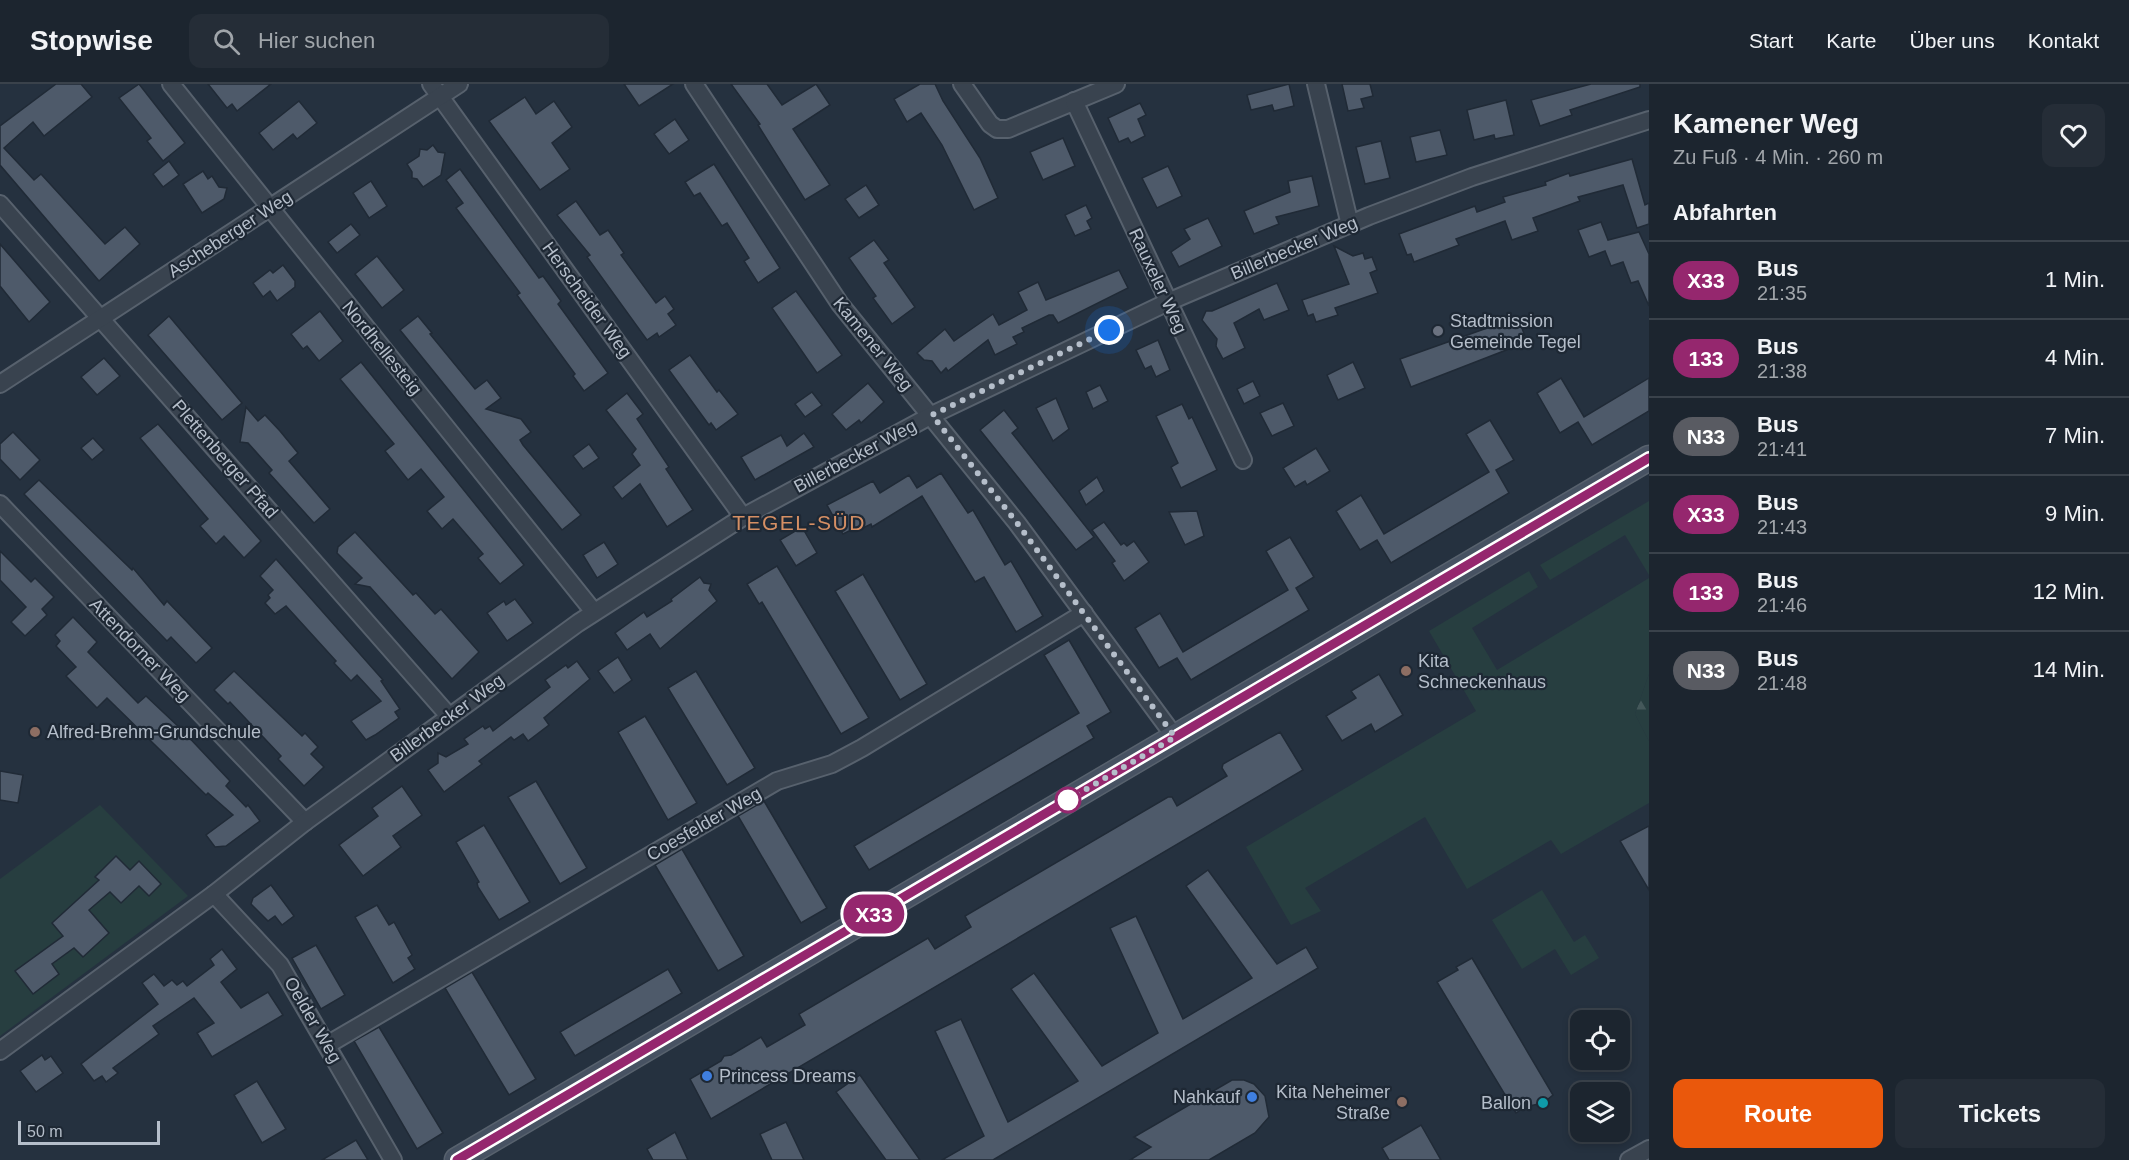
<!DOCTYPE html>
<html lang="de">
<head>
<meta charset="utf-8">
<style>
	body { margin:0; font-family:Arial,sans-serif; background:#252d37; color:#f1f3f6; height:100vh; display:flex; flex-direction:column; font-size:22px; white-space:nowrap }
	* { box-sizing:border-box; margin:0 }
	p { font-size:20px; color:#a0a5aa }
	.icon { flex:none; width:33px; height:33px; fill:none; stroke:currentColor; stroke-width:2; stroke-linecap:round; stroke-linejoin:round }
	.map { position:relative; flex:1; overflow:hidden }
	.panel { display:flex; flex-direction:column; background:#1c252f; width:480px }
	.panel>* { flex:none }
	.badge { padding:0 12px; border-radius:20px; font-size:21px; line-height:39px }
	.buttons { position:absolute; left:1570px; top:926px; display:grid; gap:12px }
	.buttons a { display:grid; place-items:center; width:60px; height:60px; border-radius:12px; background:#1c252f; box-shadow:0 3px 9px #0003,0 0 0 2px #3a424b; font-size:30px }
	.scale { position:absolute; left:18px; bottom:15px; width:142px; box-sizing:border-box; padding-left:6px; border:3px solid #b5beca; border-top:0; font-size:16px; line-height:21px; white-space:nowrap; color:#b5beca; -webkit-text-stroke:4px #1e2834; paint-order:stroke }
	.you { position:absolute; width:30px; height:30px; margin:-15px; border:4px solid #fff; border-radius:50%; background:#1a73e8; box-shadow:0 0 0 9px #1a73e833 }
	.map>.badge { position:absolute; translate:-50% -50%; box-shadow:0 0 0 3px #fff }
	h2 { padding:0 24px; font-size:22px; line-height:54px }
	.round { display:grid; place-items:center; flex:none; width:63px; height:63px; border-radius:12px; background:#252d37 }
	.summary { display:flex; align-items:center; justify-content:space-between; height:102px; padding:0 24px }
	h1 { font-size:28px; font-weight:700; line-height:45px }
	.primary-button { display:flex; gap:12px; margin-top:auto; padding:12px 24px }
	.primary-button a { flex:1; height:69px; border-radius:12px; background:#ea580c; color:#fff; font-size:24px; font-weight:700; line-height:69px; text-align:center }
	.primary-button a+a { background:#252d37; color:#f1f3f6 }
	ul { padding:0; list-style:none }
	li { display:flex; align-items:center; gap:18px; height:78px; padding:0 24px; border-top:2px solid #3a424b }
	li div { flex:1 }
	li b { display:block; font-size:22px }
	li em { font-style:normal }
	li .badge { min-width:66px; font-weight:700; text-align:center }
	header { display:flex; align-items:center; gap:36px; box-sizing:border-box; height:84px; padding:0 30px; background:#1c252f; border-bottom:2px solid #3a424b }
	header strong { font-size:28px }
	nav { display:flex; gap:33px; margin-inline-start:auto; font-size:21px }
	.search { width:420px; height:54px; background:#252d37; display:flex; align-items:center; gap:15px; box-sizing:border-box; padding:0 21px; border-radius:12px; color:#a0a5aa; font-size:22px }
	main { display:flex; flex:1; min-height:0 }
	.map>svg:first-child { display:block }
</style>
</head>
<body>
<header>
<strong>Stopwise</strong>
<div class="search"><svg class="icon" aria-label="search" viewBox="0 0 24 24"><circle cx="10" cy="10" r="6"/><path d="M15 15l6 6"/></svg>Hier suchen</div>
<nav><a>Start</a><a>Karte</a><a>Über uns</a><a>Kontakt</a></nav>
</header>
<main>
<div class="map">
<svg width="1649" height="1076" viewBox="0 0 1649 1076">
	<defs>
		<pattern id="forest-firs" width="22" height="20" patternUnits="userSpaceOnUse" patternTransform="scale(1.5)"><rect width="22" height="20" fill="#273e40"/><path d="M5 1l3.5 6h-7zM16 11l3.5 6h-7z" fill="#44585a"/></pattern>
	</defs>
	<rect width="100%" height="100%" fill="#25313f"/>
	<g fill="#273e40">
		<path d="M1649,417V491L1625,451L1550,496L1540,481Z"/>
		<path d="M1529,487L1538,503L1472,544L1497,586L1649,494V590L1635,630L1649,657V719L1561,770L1551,756L1467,805L1425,733L1305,804L1321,827L1291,841L1246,763L1476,627L1429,547Z"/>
		<path d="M100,721L188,812L0,952V795Z"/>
		<path d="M1542,806L1574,858L1585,851L1599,874L1571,891L1555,865L1522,885L1492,836Z"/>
	</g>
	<path fill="url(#forest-firs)" d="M1649,590V657L1635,630Z"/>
	<g fill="#4e5a6a" stroke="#202a36" stroke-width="1.5">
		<path d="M56,0H81L92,13L44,52L33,38L4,64L34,96L41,90L105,160L125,143L140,160L99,197L0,81V42Z"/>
		<path d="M139,0L185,59L163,77L147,57L151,54L119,14Z"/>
		<path d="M208,0H271L237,27L232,20L227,24Z"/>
		<path d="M624,0H673L639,22Z"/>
		<path d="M731,0H767L782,21L816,0L830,21L793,45L830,101L805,116L758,41L760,40Z"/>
		<path d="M920,0H935L943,17L980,74L998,114L974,126L942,61L921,29L907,38L894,15Z"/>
		<path d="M1289,0L1294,22L1274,27L1272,21L1251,26L1247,11Z"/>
		<path d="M1342,0H1370L1373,12L1361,15L1364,24L1348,27Z"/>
		<path d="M1591,0H1640V3L1570,26L1572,31L1540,42L1531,16Z"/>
		<path d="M525,13L536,30L554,17L572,43L552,59L570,85L540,106L489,37Z"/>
		<path d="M1506,16L1514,51L1495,55L1494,51L1474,56L1467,26Z"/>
		<path d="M299,17L317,39L297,55L293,50L273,66L259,49Z"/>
		<path d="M1140,19L1146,31L1138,35L1145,52L1131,59L1128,54L1119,58L1108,34Z"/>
		<path d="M675,35L689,56L669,70L654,50Z"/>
		<path d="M1440,46L1447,71L1416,78L1410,53Z"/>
		<path d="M1063,54L1075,82L1043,96L1030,68Z"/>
		<path d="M1381,57L1390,94L1365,100L1356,63Z"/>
		<path d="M433,61L438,68L445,69L441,91L423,103L417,95L412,94V88L407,80L419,72L420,65L427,66Z"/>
		<path d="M1632,75L1645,121L1649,119V140L1637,144L1623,101L1578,113L1580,117L1533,134L1538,147L1512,156L1505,137L1456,155L1459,161L1414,178L1411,170L1407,171L1399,150L1475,122L1477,128L1505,118L1503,113L1546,101L1545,98L1569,89L1570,92Z"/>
		<path d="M169,77L179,91L163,103L153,90Z"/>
		<path d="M714,80L780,184L758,199L744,177L749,174L727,139L722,142L700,109L694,112L685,98Z"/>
		<path d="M1168,82L1182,112L1157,124L1142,94Z"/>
		<path d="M460,85L539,194L543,192L561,217L558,220L608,289L584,307L573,292L575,290L517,211L520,209L456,124L463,119L446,96Z"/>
		<path d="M203,87L208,95L212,92L219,103L227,104L224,115L202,129L183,100Z"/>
		<path d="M1312,92L1319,122L1276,133L1279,140L1254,150L1244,127L1290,108L1288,97Z"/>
		<path d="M371,97L387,122L369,134L353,109Z"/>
		<path d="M866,101L879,121L859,134L845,115Z"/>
		<path d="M576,117L600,151L608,146L624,169L621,171L656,219L665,212L674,225L668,230L676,241L659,253L657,249L647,256L587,173L590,171L557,131Z"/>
		<path d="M1086,121L1092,134L1087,137L1091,145L1075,152L1065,131Z"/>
		<path d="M1208,134L1222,162L1179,183L1171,168L1190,155L1184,145Z"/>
		<path d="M1601,138L1608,156L1639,148L1649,170V222L1638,197L1631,199L1623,178L1611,182L1605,167L1589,173L1578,146Z"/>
		<path d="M351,140L360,151L337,169L328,158Z"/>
		<path d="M874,156L889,176L884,179L915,223L892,240L873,214L876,212L849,174Z"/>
		<path d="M0,160L50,218L29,238L0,202Z"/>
		<path d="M1334,162L1353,172L1363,169L1365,175L1372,173L1377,186L1370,189L1378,209L1335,224L1338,231L1316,238L1313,230L1308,232L1302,216L1349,200Z"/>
		<path d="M377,172L404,206L382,224L355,190Z"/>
		<path d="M283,181L295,197V203L277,217L270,207L263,213L253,199L270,186L273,189Z"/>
		<path d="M1119,186L1128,204L1058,239L1053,231H1049L1022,244L1024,248L1013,253L1017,260L995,271L988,256L948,287L946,284L941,289L932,277L924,276L917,269L945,245L954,257L993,230L999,241L1027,226L1018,208L1038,198L1046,216Z"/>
		<path d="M1277,199L1289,226L1264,236L1259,225L1234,239L1245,264L1223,275L1216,262L1217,255L1202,236L1206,227H1212Z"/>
		<path d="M796,207L842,271L817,289L772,224Z"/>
		<path d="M320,227L343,257L319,277L307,262L303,265L291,250Z"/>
		<path d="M169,232L242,319L222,336L148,251Z"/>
		<path d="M418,232L432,249L430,250L475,305L487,296L501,314L486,325L521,335L531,348L520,356L523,361L581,431L562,446L400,246Z"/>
		<path d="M1518,233L1527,258L1411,303L1400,275Z"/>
		<path d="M1158,256L1170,286L1156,293L1151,282L1145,285L1136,266Z"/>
		<path d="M690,271L717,308L719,306L738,330L716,346L711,339L709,341L669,286Z"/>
		<path d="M104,274L120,292L97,311L81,293Z"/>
		<path d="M361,278L524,481L500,500L478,474L483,470L453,435L442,445L427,427L444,413L421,385L408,396L385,367L394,360L340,295Z"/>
		<path d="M1353,278L1365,304L1338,316L1327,291Z"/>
		<path d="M1561,294L1584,333L1649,294V327L1592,361L1578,338L1560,349L1537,309Z"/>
		<path d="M1253,297L1260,312L1244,320L1237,305Z"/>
		<path d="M868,299L884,318L861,339L859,336L846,346L832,330Z"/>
		<path d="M1100,301L1108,317L1093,325L1086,308Z"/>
		<path d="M812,308L822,321L805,333L795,320Z"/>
		<path d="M627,309L643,330L637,335L669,383L666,385L693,426L667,443L640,400L622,415L613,403L640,381L632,370L636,365L606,326Z"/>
		<path d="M1056,314L1069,345L1053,357L1036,324Z"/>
		<path d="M1283,319L1294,342L1272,352L1260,329Z"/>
		<path d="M1182,320L1189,335L1192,333L1217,386L1181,404L1171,383L1178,379L1156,332Z"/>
		<path d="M246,323L258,337L265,331L280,347L298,369L289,377L330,425L314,439L269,389L272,386L248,359L240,358Z"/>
		<path d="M1004,326L1018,344L1012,349L1094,453L1076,466L980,346Z"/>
		<path d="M1490,336L1514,376L1496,386L1509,409L1391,479L1377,456L1360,466L1336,427L1361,411L1384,450L1489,388L1466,350Z"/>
		<path d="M158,340L261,457L244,474L224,452L216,460L200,442L208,435L140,354Z"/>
		<path d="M13,348L40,376L20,396L0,375V360Z"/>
		<path d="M804,349L814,363L755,396L741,373L781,351L787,362Z"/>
		<path d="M93,354L104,366L92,376L81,364Z"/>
		<path d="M589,360L599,374L583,385L573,372Z"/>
		<path d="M1316,364L1330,387L1307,401L1305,397L1295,403L1283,384Z"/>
		<path d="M941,389L968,429L973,426L1005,481L1011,477L1043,532L1016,548L984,493L975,498L922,412L872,443L871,440L857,447L855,444L843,450L827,421L873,397L880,409L909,391L917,404Z"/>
		<path d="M1097,393L1104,407L1086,421L1079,407Z"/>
		<path d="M39,396L132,486L133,484L164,521L167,517L212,564L196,579L171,553L167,557L24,410Z"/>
		<path d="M1197,427L1204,452L1185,461L1169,428Z"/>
		<path d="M1104,438L1121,461L1124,459L1127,462L1134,457L1149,478L1124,497L1112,479L1115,477L1092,446Z"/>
		<path d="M802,443L817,469L796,482L780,456Z"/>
		<path d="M355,448L413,511L416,509L435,530L441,525L479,568L452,595L370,503L355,500L362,494L337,469L338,463Z"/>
		<path d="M1290,453L1314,493L1296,504L1309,526L1191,596L1177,574L1159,584L1135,544L1160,529L1183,568L1288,506L1266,467Z"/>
		<path d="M604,458L618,480L597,494L583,471Z"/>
		<path d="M0,467L31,498L35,494L54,513L42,525L47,531L25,552L11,538L26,523L0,496Z"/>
		<path d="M276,475L383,596L381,597L400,625L395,628L399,634L375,651L366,656L351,637L381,617L357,591L351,597L334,579L336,577L286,522L275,530L265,519L270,514L268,511L273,506L260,492Z"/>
		<path d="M777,482L869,634L841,650L762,518L759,520L747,500Z"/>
		<path d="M863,490L927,600L900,616L835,507Z"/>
		<path d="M700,493L704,499L711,500L709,506L717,517L660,565L650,550L627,566L615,549L644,528L647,533L672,517L671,515Z"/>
		<path d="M515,515L533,539L507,557L487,529L504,517L506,521Z"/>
		<path d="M73,533L97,558L88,568L138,619L146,612L182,646L230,697L226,702L246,723L248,721L260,737L226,762L215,763L206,751L233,731L208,709L206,711L107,614L97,624L66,592L76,583L56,562L60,557L55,551Z"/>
		<path d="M1069,556L1111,628L1087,642L1094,654L869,786L854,762L1079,629L1044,571Z"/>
		<path d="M618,573L632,596L614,609L598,587Z"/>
		<path d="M577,577L590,595L544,634L549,641L528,657L523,650L514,656L511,653L479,677L482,680L444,708L428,686L438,679V669L446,673L468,660L464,655L483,642L485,645L490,642L493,647L550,603L545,596L566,581L568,584Z"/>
		<path d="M234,587L302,652L305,649L318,663L311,670L324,683L304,702L278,675L281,672L230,618L228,620L214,606Z"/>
		<path d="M696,587L755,684L727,701L668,604Z"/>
		<path d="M1379,590L1403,631L1375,648L1371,640L1342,657L1326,632L1356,614L1351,607Z"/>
		<path d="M645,632L697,719L668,736L618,648Z"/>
		<path d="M1280,648L1303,686L711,1035L690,995L721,977L724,972L731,971L761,953L767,963L805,941L799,930L928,854L935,865L971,843L965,832L1168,713H1172L1177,722L1227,692L1222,684L1223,680Z"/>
		<path d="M0,687L23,691L18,719L0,716Z"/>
		<path d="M536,697L587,784L560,800L508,713Z"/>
		<path d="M402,702L422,731L393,752L401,763L363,792L339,761L378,732L372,724Z"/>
		<path d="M764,717L827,824L801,839L738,732Z"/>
		<path d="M484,741L530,818L499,836L478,803L477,799L479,798L456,758Z"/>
		<path d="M1649,742V806L1620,757Z"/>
		<path d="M682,765L744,872L718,887L655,781Z"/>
		<path d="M116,772L130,786L139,777L161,800L149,812L139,802L121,819L110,808L89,826L109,849L83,873L74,864L52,880L59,890L33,910L15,887L63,852L52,839L99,796L95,793Z"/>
		<path d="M1208,786L1277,880L1306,863L1318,884L993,1076H942L984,1052L935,947L961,935L1008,1038L1078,997L1011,905L1034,889L1102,982L1158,949L1110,844L1136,832L1183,935L1252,894L1186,802Z"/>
		<path d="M271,801L294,832L282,841L275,832L268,837L251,820L253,814Z"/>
		<path d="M377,821L389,841L394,838L412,871L408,874L415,885L393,899L355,833Z"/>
		<path d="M316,861L345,911L321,925L292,874Z"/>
		<path d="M222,865L237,885L221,898L241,924L268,908L283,931L212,973L197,949L214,939L194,914L153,942L159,950L113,984L118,989L106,998L102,992L94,997L81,980L158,920L142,899L154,890L164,902L172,896L177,901L183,897L187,902L214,881L210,875Z"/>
		<path d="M1472,874L1553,1011L1543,1019L1525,1023L1516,1029L1437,898L1458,886L1456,883Z"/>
		<path d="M668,885L682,909L575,972L560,948Z"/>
		<path d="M472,888L536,995L509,1011L445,904Z"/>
		<path d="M379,943L443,1049L417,1065L354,957Z"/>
		<path d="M42,971L45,976L51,972L63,989L36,1008L20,987Z"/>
		<path d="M860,991L920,1076H886L836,1008Z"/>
		<path d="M1232,996H1244L1254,1000L1265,1012L1269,1033L1255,1049L1209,1076H1130L1151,1063L1134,1053Z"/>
		<path d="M257,997L286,1045L262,1059L234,1011Z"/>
		<path d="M786,1038L804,1076H772L760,1050Z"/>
		<path d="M1421,1041L1441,1076H1389L1382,1064Z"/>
		<path d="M675,1048L688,1076H653L647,1065Z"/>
		<path d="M356,1056L368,1076H322Z"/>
	</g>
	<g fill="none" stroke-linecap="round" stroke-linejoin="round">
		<defs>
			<g id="street">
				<path d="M171,0L594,528"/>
				<path d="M431,0L743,433"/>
				<path d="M694,0L840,220L1017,439L1175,653"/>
				<path d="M962,0L990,40L997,45H1008L1116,0"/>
				<path d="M1316,0L1350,141"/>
				<path d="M1074,17L1243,376"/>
				<path d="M0,120L449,632"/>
				<path d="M0,300L459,0"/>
				<path d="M0,420L305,738"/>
				<path d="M214,810L280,881L393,1076"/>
				<path d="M327,961L777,697L832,680L862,664L1084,529"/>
				<path d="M0,967L214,810L305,738L578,539L743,433L932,331L1168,218L1369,132L1472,93L1649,36"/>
				<path d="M1629,1076L1649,1065"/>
			</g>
			<path id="secondary" d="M457,1076L1649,374"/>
		</defs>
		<use href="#street" stroke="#57616d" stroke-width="20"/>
		<use href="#secondary" stroke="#57616d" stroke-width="27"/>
		<use href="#street" stroke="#39434f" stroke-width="16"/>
		<use href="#secondary" stroke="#475262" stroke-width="24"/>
	</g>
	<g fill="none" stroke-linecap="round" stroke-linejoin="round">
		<defs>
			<path id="line" d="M457,1076L1649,374"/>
		</defs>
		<use href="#line" stroke="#fff" stroke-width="14"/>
		<use href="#line" stroke="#95276e" stroke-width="9"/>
		<path stroke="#b5beca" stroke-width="6" stroke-dasharray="0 10.8" d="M1068,716L1175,653L1017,439L932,331L1109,246"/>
	</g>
	<circle fill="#6b7280" stroke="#1e2834" stroke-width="2" cx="1438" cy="247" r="6"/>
	<g fill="#8d6e63" stroke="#1e2834" stroke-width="2">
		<circle cx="1406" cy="587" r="6"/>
		<circle cx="35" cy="648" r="6"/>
		<circle cx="1402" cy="1018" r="6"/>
	</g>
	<circle fill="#fff" stroke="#95276e" stroke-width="3" cx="1068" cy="716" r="12"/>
	<g fill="#3f7fe0" stroke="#1e2834" stroke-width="2">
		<circle cx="707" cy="992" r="6"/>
		<circle cx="1252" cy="1013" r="6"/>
	</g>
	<circle fill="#0f9aa8" stroke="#1e2834" stroke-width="2" cx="1543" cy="1019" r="6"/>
	<g text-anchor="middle" stroke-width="4.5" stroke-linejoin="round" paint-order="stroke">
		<g font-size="18" fill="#b5beca" stroke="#1e2834">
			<text transform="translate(230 150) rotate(-33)" y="6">Ascheberger Weg</text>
			<text transform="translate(1294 164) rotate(-23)" y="6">Billerbecker Weg</text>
			<text transform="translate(1158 197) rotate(65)" y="6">Rauxeler Weg</text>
			<text transform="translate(587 216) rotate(54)" y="6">Herscheider Weg</text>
			<text transform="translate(873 260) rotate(51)" y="6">Kamener Weg</text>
			<text transform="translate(382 264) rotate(51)" y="6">Nordhellesteig</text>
			<text transform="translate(855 372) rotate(-28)" y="6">Billerbecker Weg</text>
			<text transform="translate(225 375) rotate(49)" y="6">Plettenberger Pfad</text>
			<text transform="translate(140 566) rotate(46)" y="6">Attendorner Weg</text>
			<text transform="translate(447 634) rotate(-36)" y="6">Billerbecker Weg</text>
			<text transform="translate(704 740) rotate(-30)" y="6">Coesfelder Weg</text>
			<text transform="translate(313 936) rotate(60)" y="6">Oelder Weg</text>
		</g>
		<g font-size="18" fill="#b5beca" stroke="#1e2834" text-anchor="start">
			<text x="1450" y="243">Stadtmission<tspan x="1450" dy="21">Gemeinde Tegel</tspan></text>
			<text x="1418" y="583">Kita<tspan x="1418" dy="21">Schneckenhaus</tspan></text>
			<text x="47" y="654">Alfred-Brehm-Grundschule</text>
			<text x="719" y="998">Princess Dreams</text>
			<text x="1390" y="1014" text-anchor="end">Kita Neheimer<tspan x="1390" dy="21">Straße</tspan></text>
			<text x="1240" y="1019" text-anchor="end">Nahkauf</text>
			<text x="1531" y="1025" text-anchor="end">Ballon</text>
		</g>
		<g font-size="21" letter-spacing="1.5" fill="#d58f64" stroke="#1e2834">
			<text x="799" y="446">TEGEL-SÜD</text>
		</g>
	</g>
</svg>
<div class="buttons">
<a><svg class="icon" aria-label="locate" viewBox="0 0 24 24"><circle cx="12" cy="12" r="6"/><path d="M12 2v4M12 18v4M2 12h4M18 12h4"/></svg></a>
<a><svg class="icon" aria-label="layers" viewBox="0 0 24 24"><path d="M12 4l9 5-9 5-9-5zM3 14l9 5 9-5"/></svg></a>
</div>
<div class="scale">50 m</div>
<div class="you" style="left:1109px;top:246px"></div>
<b class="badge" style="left:874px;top:830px;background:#95276e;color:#fff">X33</b>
</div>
<section class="panel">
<div class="summary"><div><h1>Kamener Weg</h1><p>Zu Fuß · 4 Min. · 260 m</p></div><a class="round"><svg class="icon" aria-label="heart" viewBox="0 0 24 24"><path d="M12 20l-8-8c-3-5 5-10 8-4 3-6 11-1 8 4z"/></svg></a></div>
<h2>Abfahrten</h2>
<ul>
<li><span class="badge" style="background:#95276e;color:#fff">X33</span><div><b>Bus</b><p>21:35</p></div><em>1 Min.</em></li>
<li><span class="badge" style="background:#95276e;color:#fff">133</span><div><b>Bus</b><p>21:38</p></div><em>4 Min.</em></li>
<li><span class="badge" style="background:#595b62;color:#fff">N33</span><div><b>Bus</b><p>21:41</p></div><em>7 Min.</em></li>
<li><span class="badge" style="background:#95276e;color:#fff">X33</span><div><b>Bus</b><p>21:43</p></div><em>9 Min.</em></li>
<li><span class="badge" style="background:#95276e;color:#fff">133</span><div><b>Bus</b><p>21:46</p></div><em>12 Min.</em></li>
<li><span class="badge" style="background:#595b62;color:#fff">N33</span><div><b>Bus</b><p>21:48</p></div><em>14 Min.</em></li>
</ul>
<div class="primary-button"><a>Route</a><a>Tickets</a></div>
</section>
</main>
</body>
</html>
